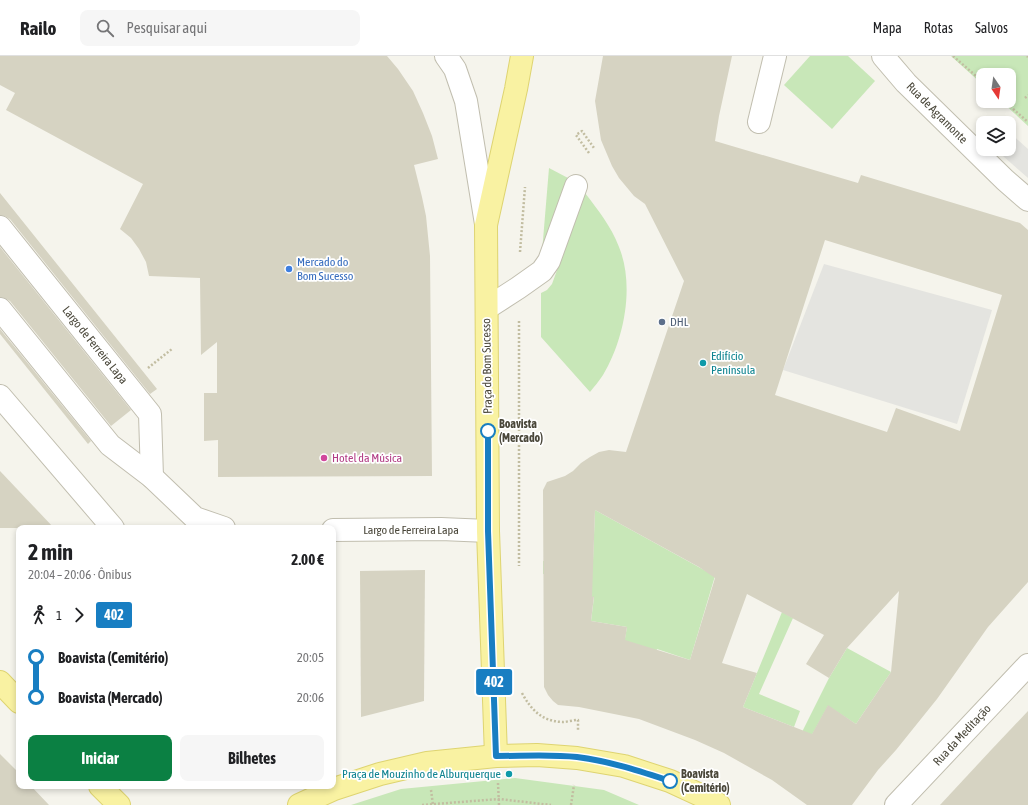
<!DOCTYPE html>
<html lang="pt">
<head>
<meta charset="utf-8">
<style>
	body { margin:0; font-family:"Asap Condensed",sans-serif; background:#f6f6f6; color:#202124; height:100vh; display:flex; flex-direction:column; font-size:15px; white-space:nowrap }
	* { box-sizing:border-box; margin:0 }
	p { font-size:13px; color:#757577 }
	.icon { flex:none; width:22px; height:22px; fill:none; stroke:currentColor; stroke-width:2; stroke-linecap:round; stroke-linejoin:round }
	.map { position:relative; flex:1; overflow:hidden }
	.details { position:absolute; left:16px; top:469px; width:320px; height:264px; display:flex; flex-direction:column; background:#fff; border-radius:8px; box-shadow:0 2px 6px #0003 }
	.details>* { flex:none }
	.badge { padding:0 8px; border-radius:3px; font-size:14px; line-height:26px }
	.needle { width:26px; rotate:167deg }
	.controls { position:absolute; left:976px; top:12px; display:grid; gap:8px }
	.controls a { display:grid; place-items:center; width:40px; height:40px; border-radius:8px; background:#fff; box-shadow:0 2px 6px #0003; font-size:20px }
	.map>.badge { position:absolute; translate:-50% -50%; box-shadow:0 0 0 2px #fff }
	.legs { display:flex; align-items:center; gap:6px; height:44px; padding:0 12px; font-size:13px }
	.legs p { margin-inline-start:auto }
	.headline { display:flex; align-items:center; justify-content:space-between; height:68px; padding:0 12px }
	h1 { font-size:22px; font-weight:700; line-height:30px }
	.cta { display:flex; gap:8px; margin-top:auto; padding:8px 12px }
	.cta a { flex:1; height:46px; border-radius:8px; background:#0b8043; color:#fff; font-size:16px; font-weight:700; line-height:46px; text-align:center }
	.cta a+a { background:#f6f6f6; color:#202124 }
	ul { padding:0 12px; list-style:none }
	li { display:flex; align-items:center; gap:14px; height:40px; font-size:15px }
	li i { display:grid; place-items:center; width:6px; height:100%; margin:0 5px; background:currentColor }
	li i::after { content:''; width:10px; height:10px; margin:-5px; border:3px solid; border-radius:50%; background:#fff }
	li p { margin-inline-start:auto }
	li:first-child i { background:linear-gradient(#0000 50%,currentColor 0) }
	li:last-child i { background:linear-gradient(currentColor 50%,#0000 0) }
	header { display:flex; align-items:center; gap:24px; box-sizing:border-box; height:56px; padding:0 20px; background:#fff; border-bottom:1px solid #e0e0e0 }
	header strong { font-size:19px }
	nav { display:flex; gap:22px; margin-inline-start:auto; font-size:14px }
	.search { width:280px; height:36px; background:#f6f6f6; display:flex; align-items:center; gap:10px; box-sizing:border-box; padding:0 14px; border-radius:8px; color:#757577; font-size:15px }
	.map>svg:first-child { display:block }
</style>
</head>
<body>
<header>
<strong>Railo</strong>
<div class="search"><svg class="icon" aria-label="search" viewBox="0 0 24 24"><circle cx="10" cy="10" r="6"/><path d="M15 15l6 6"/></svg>Pesquisar aqui</div>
<nav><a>Mapa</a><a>Rotas</a><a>Salvos</a></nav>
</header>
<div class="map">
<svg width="1028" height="749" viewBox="0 0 1028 749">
	<rect width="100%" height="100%" fill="#f5f4ec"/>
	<g fill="#c8e7b8">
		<path d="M810,0H848L875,25L832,73L784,29Z"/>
		<path d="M951,0H1028V70L1001,45H1009V19H983V29Z"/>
		<path d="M549,112L568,122L546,191L542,196Z"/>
		<path d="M585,137C598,154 611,170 619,191C635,230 624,284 603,319C599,325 594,331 590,336L541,281V237L547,234L552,228Z"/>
		<path d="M595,454L715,520L690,604L657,593L653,608L622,599L627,571L591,565L594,541H572L573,517L543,518V505L593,504Z"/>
		<path d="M782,556L793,562L759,638L800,655L794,671L743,651Z"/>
		<path d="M847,592L891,616L856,668L828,650L808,686L799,682L829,622Z"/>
		<path d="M515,722L604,734L639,749H351L401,733Z"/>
	</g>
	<g fill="#e4e4e0">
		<path d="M1009,76L1028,93V122L995,93H1009Z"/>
		<path d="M824,208L992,254L957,368L783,314Z"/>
	</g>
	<g fill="#d6d3c2" fill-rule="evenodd">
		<path d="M0,0H387L398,13L413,35L423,57L432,80L438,103L414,109L422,141L426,160L430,200L432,420L218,421V384L204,385V337H217V286L201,299L200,222L149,220L146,206L139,193L131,182L120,173L143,128L6,54L15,37L0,29Z"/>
		<path d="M603,0H732L719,60L715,85L858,127L861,119L1020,167L1028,174V526L988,571L937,643L896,694L878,714L852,749H807L772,724L724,697L695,684L639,663L579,651L558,649L553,645L548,639L544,631L543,434L547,426L565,420L573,415L581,407L590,401L599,396L609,394L626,396L684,225L645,148L634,140L619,122L612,110L601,84L595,45ZM825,184L1002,239L960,375L896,352L887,376L775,339ZM595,454L699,511L715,522L690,604L625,584L627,571L591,565L594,540L592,541ZM899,535L891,616L856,668L828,649L812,678L743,651L757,617L722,607L747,538L824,579L806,608L829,622L847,592Z"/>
		<path d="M0,137L157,333L150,338L10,163L5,160L0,159Z"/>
		<path d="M0,191L131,354L111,370L10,245L5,242L0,241Z"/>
		<path d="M0,273L91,385L88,388L0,278Z"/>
		<path d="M0,415L54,472H0Z"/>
		<path d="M425,514L424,645L361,661L360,515Z"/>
		<path d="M1028,655V749H940L992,693Z"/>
		<path d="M0,698L19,717V730H31L49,749H0Z"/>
	</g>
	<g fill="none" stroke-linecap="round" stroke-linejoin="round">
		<defs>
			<g id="minor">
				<path d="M446,0L455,13L466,45L486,168"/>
				<path d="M883,0L906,27L1005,124L1028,144"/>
				<path d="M759,66L775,0"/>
				<path d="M0,171L150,358L152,421"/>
				<path d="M487,252L518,232L542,215L549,205L576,130"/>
				<path d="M0,253L110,389L152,421L195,462L224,472"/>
				<path d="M0,340L113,472"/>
				<path d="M333,474L441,473L488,475"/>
				<path d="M896,749L1028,609"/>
			</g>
			<g id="major">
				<path d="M0,626L19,646"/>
				<path d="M496,700L488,475L486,169L516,33L522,0"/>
				<path d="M100,730L119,749"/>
				<path d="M299,749L334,733L380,718L427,707L496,700L537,699L577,702L624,710L670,725L713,745L719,749"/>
			</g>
		</defs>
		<use href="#minor" stroke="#c1beaf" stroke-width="24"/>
		<use href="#major" stroke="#ded471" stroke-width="24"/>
		<g stroke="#c2bda1" stroke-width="2.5" stroke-dasharray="2 2" stroke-linecap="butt">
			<path d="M953,0L983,26"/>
			<path d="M1027,0L1028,1"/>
			<path d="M1025,42L1028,39"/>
			<path d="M1004,45L1028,66"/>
			<path d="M589,97L576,79L582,75L594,92"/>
			<path d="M520,196L525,131"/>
			<path d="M519,265V510"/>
			<path d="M148,312L172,293"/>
			<path d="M522,637C531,654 542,665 562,666C567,666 573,664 578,664V674"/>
			<path d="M498,727L499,749"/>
			<path d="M431,734L433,749"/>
			<path d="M422,749L499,743L551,749"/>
			<path d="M571,749L574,729"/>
		</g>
		<use href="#minor" stroke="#fff" stroke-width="22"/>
		<use href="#major" stroke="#f9f2a2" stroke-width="22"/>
	</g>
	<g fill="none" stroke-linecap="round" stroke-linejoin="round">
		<defs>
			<path id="line-1" d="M488,375V475L496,700C523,700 550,698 577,701C609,705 639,715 670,725"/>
		</defs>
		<use href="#line-1" stroke="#fff" stroke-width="9"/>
		<use href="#line-1" stroke="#187ec2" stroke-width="6"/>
	</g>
	<circle fill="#3f7fe0" stroke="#fff" stroke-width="1.5" cx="289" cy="213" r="4"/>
	<circle fill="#5c6f8a" stroke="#fff" stroke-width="1.5" cx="662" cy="266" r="4"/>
	<g fill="#0f9aa8" stroke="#fff" stroke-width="1.5">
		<circle cx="703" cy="307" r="4"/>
		<circle cx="509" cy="718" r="4"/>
	</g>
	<g fill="#fff" stroke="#187ec2" stroke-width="2">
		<circle cx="488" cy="375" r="7"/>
		<circle cx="670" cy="725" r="7"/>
	</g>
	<circle fill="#d1479c" stroke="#fff" stroke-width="1.5" cx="324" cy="402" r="4"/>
	<g text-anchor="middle" stroke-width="3.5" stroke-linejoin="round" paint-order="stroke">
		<g font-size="12" fill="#4a473a" stroke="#fff">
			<text transform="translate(937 57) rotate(45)" y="4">Rua de Agramonte</text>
			<text transform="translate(95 289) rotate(51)" y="4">Largo de Ferreira Lapa</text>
			<text transform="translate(487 310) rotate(-91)" y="4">Praça do Bom Sucesso</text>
			<text x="411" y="478">Largo de Ferreira Lapa</text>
			<text transform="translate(962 679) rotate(-47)" y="4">Rua da Meditação</text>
		</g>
		<g font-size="12" fill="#366cbe" stroke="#fff" text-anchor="start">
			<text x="297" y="210">Mercado do<tspan x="297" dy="14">Bom Sucesso</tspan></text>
		</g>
		<g font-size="12" fill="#4e5e75" stroke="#fff" text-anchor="start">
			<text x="670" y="270">DHL</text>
		</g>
		<g font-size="12" fill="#0d838f" stroke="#fff" text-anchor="start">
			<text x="711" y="304">Edifício<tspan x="711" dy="14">Península</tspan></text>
			<text x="501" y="722" text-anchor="end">Praça de Mouzinho de Alburquerque</text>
		</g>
		<g font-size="12" font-weight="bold" fill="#4a473a" stroke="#fff" text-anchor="start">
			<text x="499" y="372">Boavista<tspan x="499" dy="14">(Mercado)</tspan></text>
			<text x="681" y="722">Boavista<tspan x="681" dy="14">(Cemitério)</tspan></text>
		</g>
		<g font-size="12" fill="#b23c85" stroke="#fff" text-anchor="start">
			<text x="332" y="406">Hotel da Música</text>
		</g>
	</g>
</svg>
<div class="controls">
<a><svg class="needle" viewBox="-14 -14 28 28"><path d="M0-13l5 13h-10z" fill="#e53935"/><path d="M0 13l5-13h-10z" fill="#757577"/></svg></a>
<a><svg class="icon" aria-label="layers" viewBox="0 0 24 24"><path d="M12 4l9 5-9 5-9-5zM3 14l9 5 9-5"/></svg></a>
</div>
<b class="badge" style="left:494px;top:626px;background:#187ec2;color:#fff">402</b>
<section class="details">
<div class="headline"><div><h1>2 min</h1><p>20:04 – 20:06 · Ônibus</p></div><b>2.00 €</b></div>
<div class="legs"><svg class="icon" aria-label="walk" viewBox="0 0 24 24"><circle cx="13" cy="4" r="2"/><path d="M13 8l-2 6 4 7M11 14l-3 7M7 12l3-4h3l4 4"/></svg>1<svg class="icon" aria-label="forward" viewBox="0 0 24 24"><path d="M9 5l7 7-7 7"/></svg><b class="badge" style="background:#187ec2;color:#fff">402</b></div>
<ul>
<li><i style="color:#187ec2"></i><b>Boavista (Cemitério)</b><p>20:05</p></li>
<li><i style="color:#187ec2"></i><b>Boavista (Mercado)</b><p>20:06</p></li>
</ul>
<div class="cta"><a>Iniciar</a><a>Bilhetes</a></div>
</section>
</div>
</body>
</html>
